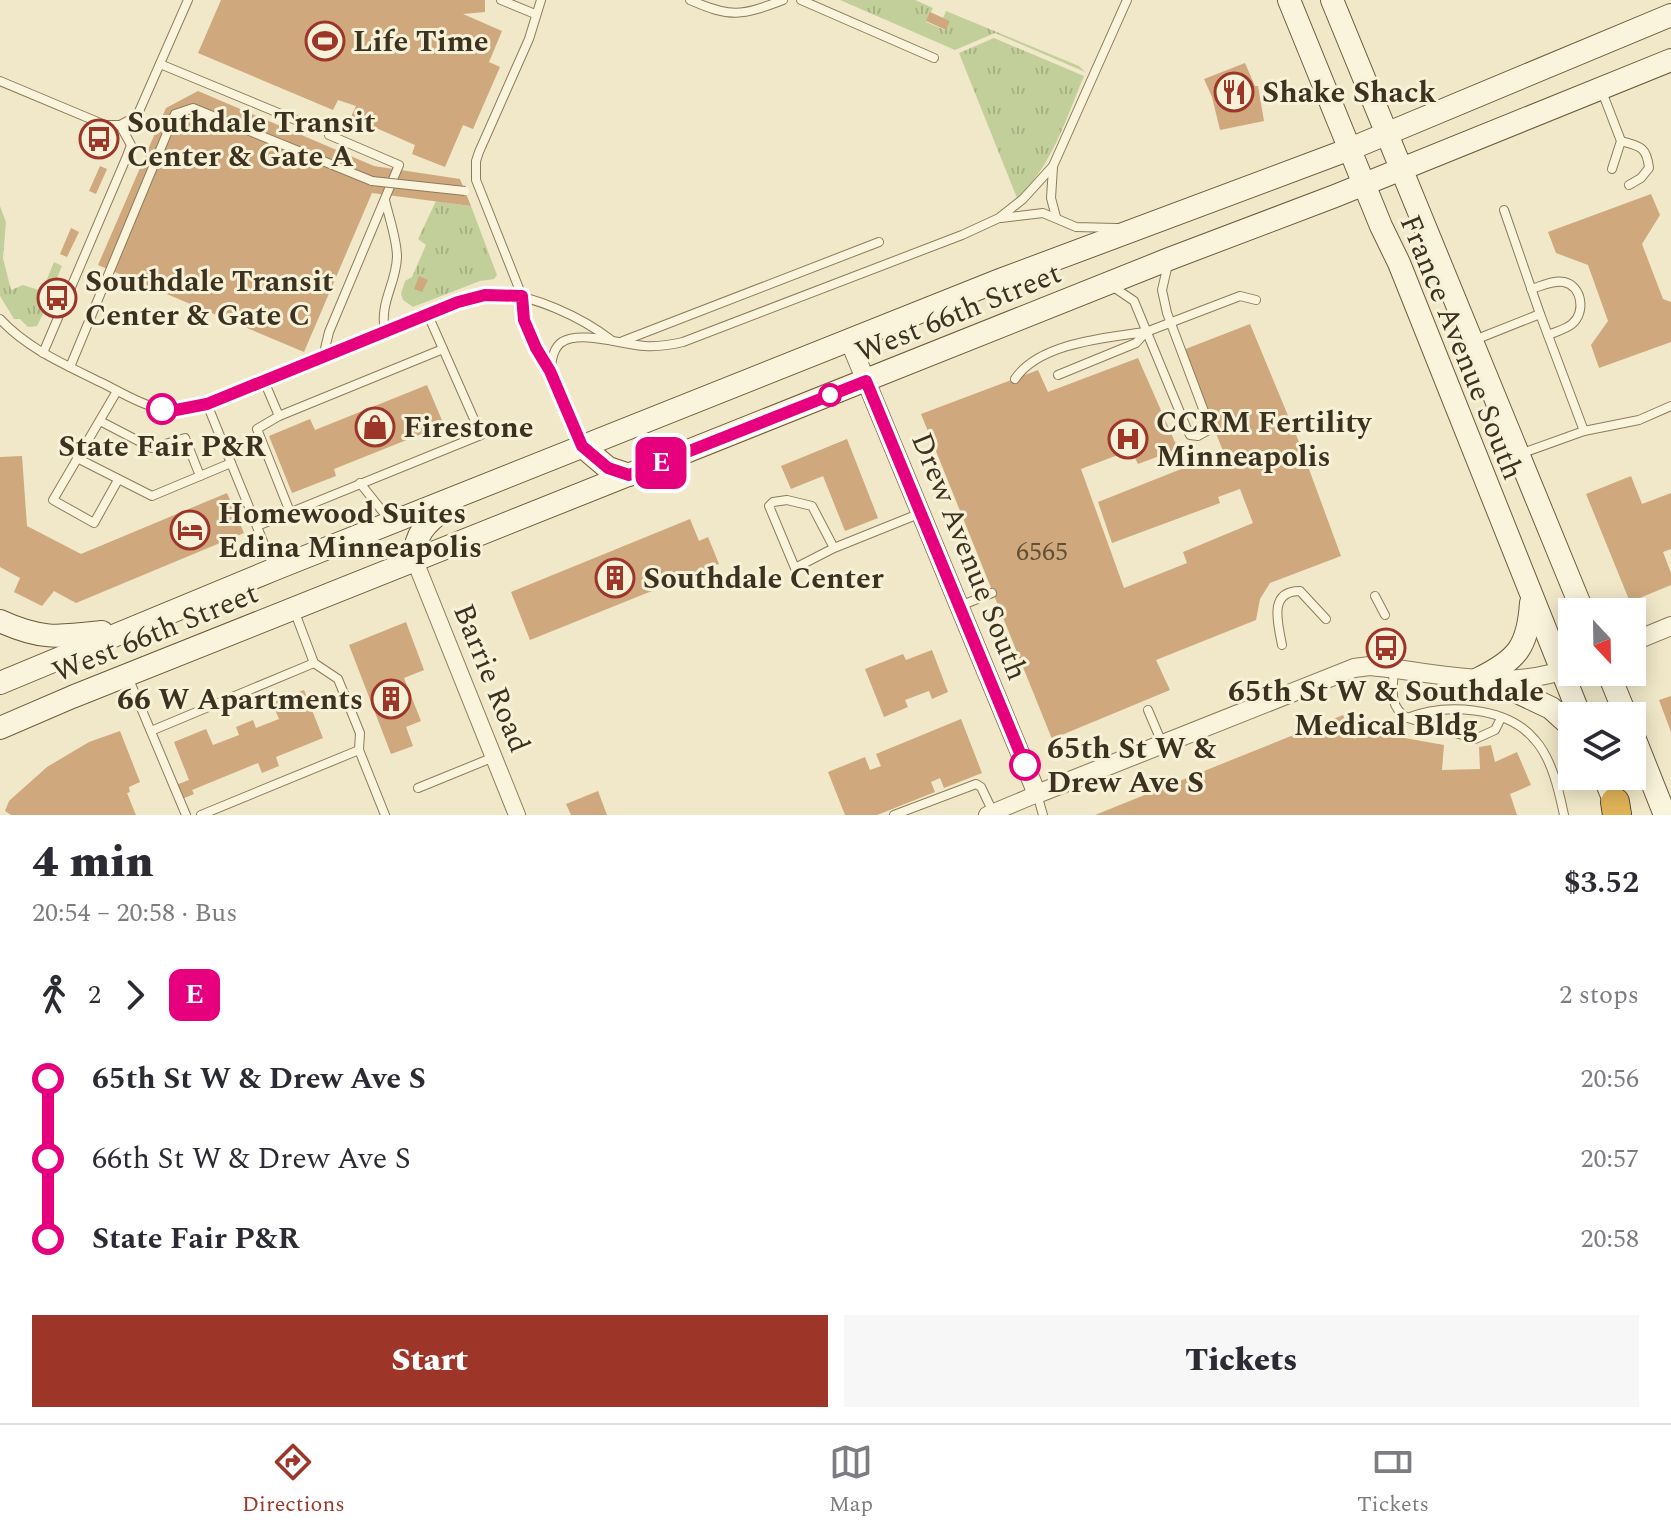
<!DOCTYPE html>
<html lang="en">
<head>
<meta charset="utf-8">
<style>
	body { margin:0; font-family:Spectral,serif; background:#f7f7f7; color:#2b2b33; height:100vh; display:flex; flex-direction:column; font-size:30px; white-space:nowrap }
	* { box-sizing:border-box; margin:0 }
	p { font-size:26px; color:#7c7c81 }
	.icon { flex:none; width:44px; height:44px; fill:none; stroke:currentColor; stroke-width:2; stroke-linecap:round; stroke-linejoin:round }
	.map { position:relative; height:815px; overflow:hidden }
	.sheet { display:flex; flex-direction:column; background:#fff; flex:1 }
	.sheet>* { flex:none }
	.badge { padding:0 16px; border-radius:12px; font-size:28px; line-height:52px }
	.needle { width:52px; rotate:158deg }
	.buttons { position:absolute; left:1558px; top:598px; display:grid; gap:16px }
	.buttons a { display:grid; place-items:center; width:88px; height:88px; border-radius:0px; background:#fff; box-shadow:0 4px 20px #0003; font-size:40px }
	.map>.badge { position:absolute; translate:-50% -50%; box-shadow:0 0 0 4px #fff }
	.legs { display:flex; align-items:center; gap:12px; height:88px; padding:0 32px; font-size:26px }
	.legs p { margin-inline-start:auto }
	.summary { display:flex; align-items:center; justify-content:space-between; height:136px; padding:0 32px }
	h1 { font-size:44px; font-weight:800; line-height:60px }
	.button { display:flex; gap:16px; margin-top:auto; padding:16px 32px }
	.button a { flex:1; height:92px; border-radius:0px; background:#9e3529; color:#fff; font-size:32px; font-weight:800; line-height:92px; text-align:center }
	.button a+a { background:#f7f7f7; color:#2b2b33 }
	ul { padding:0 32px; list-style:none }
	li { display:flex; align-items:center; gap:28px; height:80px; font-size:30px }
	li i { display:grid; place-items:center; width:12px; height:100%; margin:0 10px; background:currentColor }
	li i::after { content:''; width:20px; height:20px; margin:-10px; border:6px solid; border-radius:50%; background:#fff }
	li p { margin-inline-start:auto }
	li:first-child i { background:linear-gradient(#0000 50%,currentColor 0) }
	li:last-child i { background:linear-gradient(currentColor 50%,#0000 0) }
	.tabs { display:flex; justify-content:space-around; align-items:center; height:112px; border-top:2px solid #e1e1e2; background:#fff; font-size:22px; color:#7c7c81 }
	.tabs a { display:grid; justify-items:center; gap:4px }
	.tabs .on { color:#9e3529 }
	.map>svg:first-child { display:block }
</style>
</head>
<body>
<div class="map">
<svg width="1671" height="815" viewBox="0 0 1671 815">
	<defs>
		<pattern id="grass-tufts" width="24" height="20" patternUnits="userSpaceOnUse" patternTransform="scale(2)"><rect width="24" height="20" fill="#c3cf9b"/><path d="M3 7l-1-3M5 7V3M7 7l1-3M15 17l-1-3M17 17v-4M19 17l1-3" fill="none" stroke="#a8b285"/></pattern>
	</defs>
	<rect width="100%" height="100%" fill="#f0e8c8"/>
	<g fill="url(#grass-tufts)">
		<path d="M840,0H915L933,8L926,22L945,30L950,21L943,18L946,11L1079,66L1085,72L995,33L955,50Z"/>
		<path d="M994,38L1084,76C1066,118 1052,167 1017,198L959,53Z"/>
		<path d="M436,201L471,206L497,275L494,279L480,281L413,307L403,300L401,294L405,281L412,277L426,245L418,239Z"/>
		<path d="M0,206L6,222L3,258L11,290L23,285L42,291L54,262L62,266L54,285L50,284L45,295L48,297L42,308L45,310L37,326L28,327L20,319H14L0,296Z"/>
	</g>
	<g fill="#cfa87d">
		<path d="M221,0H485V12L463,14L502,31L489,62L500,67L473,129L463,125L445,167L412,154L415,145L351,117L356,106L338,100L333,110L198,53Z"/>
		<path d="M930,12L950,21L946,30L926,21Z"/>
		<path d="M1245,63L1255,86H1258L1264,121L1220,130L1212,97L1204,79Z"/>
		<path d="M198,91L374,166L460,179L471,206L372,193L304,352L98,265L166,108Z"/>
		<path d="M92,144L102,148V157L89,152Z"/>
		<path d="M100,166L107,169L96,194L89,191Z"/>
		<path d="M1651,194L1660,215L1642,244L1663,299L1671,302V342L1599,368L1591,345L1608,321L1588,265L1556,253L1548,232Z"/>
		<path d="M71,228L79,232L67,257L60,254Z"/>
		<path d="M419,276L428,280L422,292L414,289Z"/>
		<path d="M50,283L57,286L52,299L45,295Z"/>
		<path d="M1250,324L1299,442L1341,556L1270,583L1260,599L1256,620L1156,660L1170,690L1052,739L921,414L1038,370L1048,392L1138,358L1178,449L1138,464L1131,450L1081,469L1124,588L1187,563L1183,552L1253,523L1240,489L1218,497L1220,503L1112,543L1098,502L1204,460L1205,464L1225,456L1183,350Z"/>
		<path d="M427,385L444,425L334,469L336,476L292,493L269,436L310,419L315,430Z"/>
		<path d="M847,439L878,518L845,531L823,476L791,489L781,466Z"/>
		<path d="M22,456L27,526L81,554L227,493L244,533L76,603L54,591L42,606L14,592L20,578L0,567V457Z"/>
		<path d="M1631,476L1642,504L1671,493V549L1663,552L1671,573V585L1630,602L1586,494Z"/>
		<path d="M690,519L699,541L708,537L719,564L530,640L511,592Z"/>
		<path d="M406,622L424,670L404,678L421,721L406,727L413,746L391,754L349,645Z"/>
		<path d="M932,650L948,692L932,699L929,691L905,700L908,707L884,717L865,669L903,654L906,660Z"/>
		<path d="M304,690L323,738L276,757L279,766L262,773L258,763L192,790L194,794L182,799L176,785L189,780L174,742L206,729L213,745L239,735L236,727L253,720L256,728L279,719L272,703Z"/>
		<path d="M1671,696V732L1659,700Z"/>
		<path d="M1343,715L1354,739L1371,732L1444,745L1442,770L1480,769L1479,747L1491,745L1495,762L1517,752L1531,785L1510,794L1517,815H1095Z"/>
		<path d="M961,719L982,773L944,788L940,778L931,782L935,792L877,815H845L828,772L865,757L870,770L881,766L876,754Z"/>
		<path d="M120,731L140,782L129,787L130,792L127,793L136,815H11L5,811L9,801L47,767L89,742Z"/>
		<path d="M598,791L607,815H571L566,804Z"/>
	</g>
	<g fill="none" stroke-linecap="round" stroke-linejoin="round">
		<defs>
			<g id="service">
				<path d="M501,0L535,14"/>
				<path d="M541,0L529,39L479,152L476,161V180L522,296L524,320L536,348L550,371L581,444"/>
				<path d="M690,0C731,18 741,16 783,0"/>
				<path d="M801,0L934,58"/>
				<path d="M160,64L315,128"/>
				<path d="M0,81L105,125H120L137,116L188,0"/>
				<path d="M1601,89L1621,141L1612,169"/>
				<path d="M1621,141C1640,146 1647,147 1649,168L1641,178L1629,185"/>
				<path d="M1053,167L1051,198L1056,217"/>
				<path d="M385,200C389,218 397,239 397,257C396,285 379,302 385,332"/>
				<path d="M1504,210L1540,314"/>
				<path d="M1001,218L1043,213L1076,227L1116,228"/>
				<path d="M1112,286L1134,301L1186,427L1190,435L1198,436L1207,431L1208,422L1167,313L1162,290L1168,264"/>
				<path d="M1531,289C1542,286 1553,280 1564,282C1582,286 1586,312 1572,324C1566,329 1555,332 1548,335"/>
				<path d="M0,319C28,349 64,364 100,382C119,391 137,403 157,408C174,412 191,408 207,404L458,302C471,299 483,295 495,294C531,293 583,318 611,340"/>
				<path d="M623,341L879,242"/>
				<path d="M1472,341L1540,314L1584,431L1520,454"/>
				<path d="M43,353L127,156L131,145L120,125"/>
				<path d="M323,357L329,332L399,165L329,135"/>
				<path d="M70,367L175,114L193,108L372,181"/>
				<path d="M550,371C552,360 553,348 562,342C581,330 623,345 645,346C658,347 670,345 683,342L962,235L999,218L1023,199L1053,166L1127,0"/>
				<path d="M1058,375L1136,343L1146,332L1240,296L1256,300"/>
				<path d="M1015,379C1039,343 1105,338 1145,332"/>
				<path d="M264,381L279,416L443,349"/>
				<path d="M117,391L53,500L94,523L118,480"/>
				<path d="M207,404L273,566"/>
				<path d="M279,416L257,429L290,512"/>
				<path d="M1584,431L1639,420L1671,406"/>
				<path d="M77,458L152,496L200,476L185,438L152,448L100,421"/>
				<path d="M200,476L231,463"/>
				<path d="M360,483L391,522"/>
				<path d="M257,526L481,435L428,315"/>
				<path d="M834,548L812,506L787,500L773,502L769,506L795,568L834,548L921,513"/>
				<path d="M1375,596L1385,615"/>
				<path d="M960,606L992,593"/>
				<path d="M294,610L314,663L338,679L360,733L359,750L385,815"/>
				<path d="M1282,645C1278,623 1268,591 1300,591L1326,619"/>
				<path d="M1394,669C1393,689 1388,706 1407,718C1445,703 1507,706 1535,740C1552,759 1559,791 1564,815"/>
				<path d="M128,677L186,815"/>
				<path d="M1148,710L1162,743"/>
				<path d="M1408,718L1475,739L1495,730L1501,718"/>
				<path d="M151,731L314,663"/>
				<path d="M418,788L494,757"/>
				<path d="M1037,794L1043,815"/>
				<path d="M201,815L359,750"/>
				<path d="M894,815L976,784L981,787L993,812"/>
			</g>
			<g id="minor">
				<path d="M415,561L517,815"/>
				<path d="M987,815L1037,794"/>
			</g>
			<g id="tertiary">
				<path d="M849,340L1037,794L1354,668L1370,666C1437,672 1507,693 1572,667"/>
				<path d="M1632,642L1671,626"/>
			</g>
			<g id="secondary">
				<path d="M1289,0L1381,226L1399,263L1580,716"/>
				<path d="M1332,0L1583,612"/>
				<path d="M582,446L608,468L629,475"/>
				<path d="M415,561C413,535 426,523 446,508"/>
				<path d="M0,621C41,640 59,637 102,632"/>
				<path d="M1608,672L1626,716"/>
				<path d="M1478,679C1517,660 1528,647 1531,603"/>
				<path d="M1494,681L1551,708L1572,727"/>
				<path d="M0,683L275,569L1000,280L1350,149L1671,15"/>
				<path d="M0,728L72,697L1169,259L1335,196L1671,60"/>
				<path d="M1632,732L1665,815"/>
				<path d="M1604,776L1620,815"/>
			</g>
			<path id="motorway" d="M1615,802L1617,815"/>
		</defs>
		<use href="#service" stroke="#8d7b5c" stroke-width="10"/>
		<use href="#minor" stroke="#8d7b5c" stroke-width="18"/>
		<use href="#tertiary" stroke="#8d7b5c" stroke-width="20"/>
		<use href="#secondary" stroke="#6f5c3f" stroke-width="24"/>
		<use href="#motorway" stroke="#5b4930" stroke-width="30"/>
		<use href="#service" stroke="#faf4dc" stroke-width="8"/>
		<use href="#minor" stroke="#faf4dc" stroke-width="16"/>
		<use href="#tertiary" stroke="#faf4dc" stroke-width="18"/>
		<use href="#secondary" stroke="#faf4dc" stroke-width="22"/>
		<use href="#motorway" stroke="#e1b357" stroke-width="28"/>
		<defs>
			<path id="service-bridge" d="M372,181L465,191"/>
		</defs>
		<use href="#service-bridge" stroke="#8d7b5c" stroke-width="10" stroke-linecap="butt"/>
		<use href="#service-bridge" stroke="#faf4dc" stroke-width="8"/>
	</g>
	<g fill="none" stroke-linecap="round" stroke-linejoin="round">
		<defs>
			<path id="line-1" d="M162,409L176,410L207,404L458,302L485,295L522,296L524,320L536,348L550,371L582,446L608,468L629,475L866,381L1025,765"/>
		</defs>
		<use href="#line-1" stroke="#fff" stroke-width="18"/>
		<use href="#line-1" stroke="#e6007e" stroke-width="12"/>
	</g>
	<defs>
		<symbol id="stadium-ring" viewBox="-11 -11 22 22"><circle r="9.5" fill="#f7f1d8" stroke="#9e3529" stroke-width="1.5"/><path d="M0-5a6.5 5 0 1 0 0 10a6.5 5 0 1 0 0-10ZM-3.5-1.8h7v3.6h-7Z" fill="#9e3529"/></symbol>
		<symbol id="restaurant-ring" viewBox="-11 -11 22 22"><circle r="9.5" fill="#f7f1d8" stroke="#9e3529" stroke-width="1.5"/><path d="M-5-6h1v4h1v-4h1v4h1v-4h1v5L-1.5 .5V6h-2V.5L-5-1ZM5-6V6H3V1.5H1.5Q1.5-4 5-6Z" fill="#9e3529"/></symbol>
		<symbol id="bus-ring" viewBox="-11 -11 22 22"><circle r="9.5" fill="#f7f1d8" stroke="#9e3529" stroke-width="1.5"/><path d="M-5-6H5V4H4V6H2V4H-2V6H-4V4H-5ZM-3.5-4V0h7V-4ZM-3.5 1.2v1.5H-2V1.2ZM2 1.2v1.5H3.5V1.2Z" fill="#9e3529"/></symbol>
		<symbol id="shop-ring" viewBox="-11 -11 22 22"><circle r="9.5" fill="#f7f1d8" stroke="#9e3529" stroke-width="1.5"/><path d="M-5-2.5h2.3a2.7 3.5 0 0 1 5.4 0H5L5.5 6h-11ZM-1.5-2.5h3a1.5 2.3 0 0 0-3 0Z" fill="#9e3529"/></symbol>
		<symbol id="hospital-ring" viewBox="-11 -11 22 22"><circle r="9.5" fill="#f7f1d8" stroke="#9e3529" stroke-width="1.5"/><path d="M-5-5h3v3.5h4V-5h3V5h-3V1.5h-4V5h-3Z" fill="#9e3529"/></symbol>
		<symbol id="hotel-ring" viewBox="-11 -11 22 22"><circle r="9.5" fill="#f7f1d8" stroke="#9e3529" stroke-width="1.5"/><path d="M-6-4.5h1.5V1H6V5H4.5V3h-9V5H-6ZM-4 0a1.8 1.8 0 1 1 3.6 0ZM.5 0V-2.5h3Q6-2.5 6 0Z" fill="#9e3529"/></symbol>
		<symbol id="building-ring" viewBox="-11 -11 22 22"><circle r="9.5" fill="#f7f1d8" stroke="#9e3529" stroke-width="1.5"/><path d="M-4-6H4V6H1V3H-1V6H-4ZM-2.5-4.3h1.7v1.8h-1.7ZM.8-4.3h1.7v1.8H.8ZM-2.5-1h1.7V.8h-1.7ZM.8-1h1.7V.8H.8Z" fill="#9e3529"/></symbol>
	</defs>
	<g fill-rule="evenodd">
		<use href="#stadium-ring" x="303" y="19" width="44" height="44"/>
		<use href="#restaurant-ring" x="1212" y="70" width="44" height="44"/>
		<use href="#bus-ring" x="77" y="117" width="44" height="44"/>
		<use href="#bus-ring" x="35" y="276" width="44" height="44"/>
		<use href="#shop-ring" x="353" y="405" width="44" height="44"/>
		<use href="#hospital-ring" x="1106" y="417" width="44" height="44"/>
		<use href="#hotel-ring" x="168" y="508" width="44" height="44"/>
		<use href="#building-ring" x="593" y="556" width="44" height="44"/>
		<use href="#bus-ring" x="1364" y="626" width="44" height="44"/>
		<use href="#building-ring" x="369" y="677" width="44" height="44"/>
	</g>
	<g fill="#fff" stroke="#e6007e" stroke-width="4">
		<circle cx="830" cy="395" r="10"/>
		<circle cx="162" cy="409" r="14"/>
		<circle cx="1025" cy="765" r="14"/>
	</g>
	<g text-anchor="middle" stroke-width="6" stroke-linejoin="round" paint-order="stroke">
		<g font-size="26" fill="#624f37">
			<text x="1042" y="560">6565</text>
		</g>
		<g font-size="30" font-weight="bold" fill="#3d3120" stroke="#f7f1d8" text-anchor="start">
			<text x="353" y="51">Life Time</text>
			<text x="1262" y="102">Shake Shack</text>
			<text x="127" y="132">Southdale Transit<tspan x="127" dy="34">Center &amp; Gate A</tspan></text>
			<text x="85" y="291">Southdale Transit<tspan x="85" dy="34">Center &amp; Gate C</tspan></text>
			<text x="1156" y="432">CCRM Fertility<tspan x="1156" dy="34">Minneapolis</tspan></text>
			<text x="403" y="437">Firestone</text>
			<text x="218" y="523">Homewood Suites<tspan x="218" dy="34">Edina Minneapolis</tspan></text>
			<text x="643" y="588">Southdale Center</text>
			<text x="1386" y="701" text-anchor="middle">65th St W &amp; Southdale<tspan x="1386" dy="34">Medical Bldg</tspan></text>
			<text x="363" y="709" text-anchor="end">66 W Apartments</text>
		</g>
		<g font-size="30" fill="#3d3120" stroke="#f7f1d8">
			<text transform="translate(958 312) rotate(-22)" y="10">West 66th Street</text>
			<text transform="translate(1462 347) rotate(68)" y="10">France Avenue South</text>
			<text transform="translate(970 556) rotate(68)" y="10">Drew Avenue South</text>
			<text transform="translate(155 632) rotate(-22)" y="10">West 66th Street</text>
			<text transform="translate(492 678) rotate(68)" y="10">Barrie Road</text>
		</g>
		<g font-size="30" font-weight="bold" fill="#3d3120" stroke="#f7f1d8">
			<text x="162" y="456">State Fair P&amp;R</text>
			<text x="1047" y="758" text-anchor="start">65th St W &amp;<tspan x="1047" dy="34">Drew Ave S</tspan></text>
		</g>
	</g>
</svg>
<div class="buttons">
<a><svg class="needle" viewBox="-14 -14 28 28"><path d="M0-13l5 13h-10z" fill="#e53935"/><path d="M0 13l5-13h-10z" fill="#7c7c81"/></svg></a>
<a><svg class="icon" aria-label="layers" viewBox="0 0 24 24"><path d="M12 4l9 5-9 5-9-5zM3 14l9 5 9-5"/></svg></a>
</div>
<b class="badge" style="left:661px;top:463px;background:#e6007e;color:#fff">E</b>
</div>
<section class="sheet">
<div class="summary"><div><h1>4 min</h1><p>20:54 – 20:58 · Bus</p></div><b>$3.52</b></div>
<div class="legs"><svg class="icon" aria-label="walk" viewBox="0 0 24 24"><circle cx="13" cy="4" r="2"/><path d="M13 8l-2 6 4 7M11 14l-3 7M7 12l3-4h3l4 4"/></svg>2<svg class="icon" aria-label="forward" viewBox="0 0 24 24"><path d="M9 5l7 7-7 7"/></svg><b class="badge" style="background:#e6007e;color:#fff">E</b><p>2 stops</p></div>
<ul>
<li><i style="color:#e6007e"></i><b>65th St W &amp; Drew Ave S</b><p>20:56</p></li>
<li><i style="color:#e6007e"></i><span>66th St W &amp; Drew Ave S</span><p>20:57</p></li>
<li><i style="color:#e6007e"></i><b>State Fair P&amp;R</b><p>20:58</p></li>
</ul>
<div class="button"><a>Start</a><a>Tickets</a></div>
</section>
<nav class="tabs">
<a class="on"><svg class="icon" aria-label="directions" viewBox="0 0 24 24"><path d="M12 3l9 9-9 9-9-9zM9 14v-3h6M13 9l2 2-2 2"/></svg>Directions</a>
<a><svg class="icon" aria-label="map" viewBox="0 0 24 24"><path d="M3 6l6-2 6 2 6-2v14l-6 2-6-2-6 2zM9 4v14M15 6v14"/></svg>Map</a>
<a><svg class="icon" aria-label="tickets" viewBox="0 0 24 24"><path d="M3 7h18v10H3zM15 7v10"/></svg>Tickets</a>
</nav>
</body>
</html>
